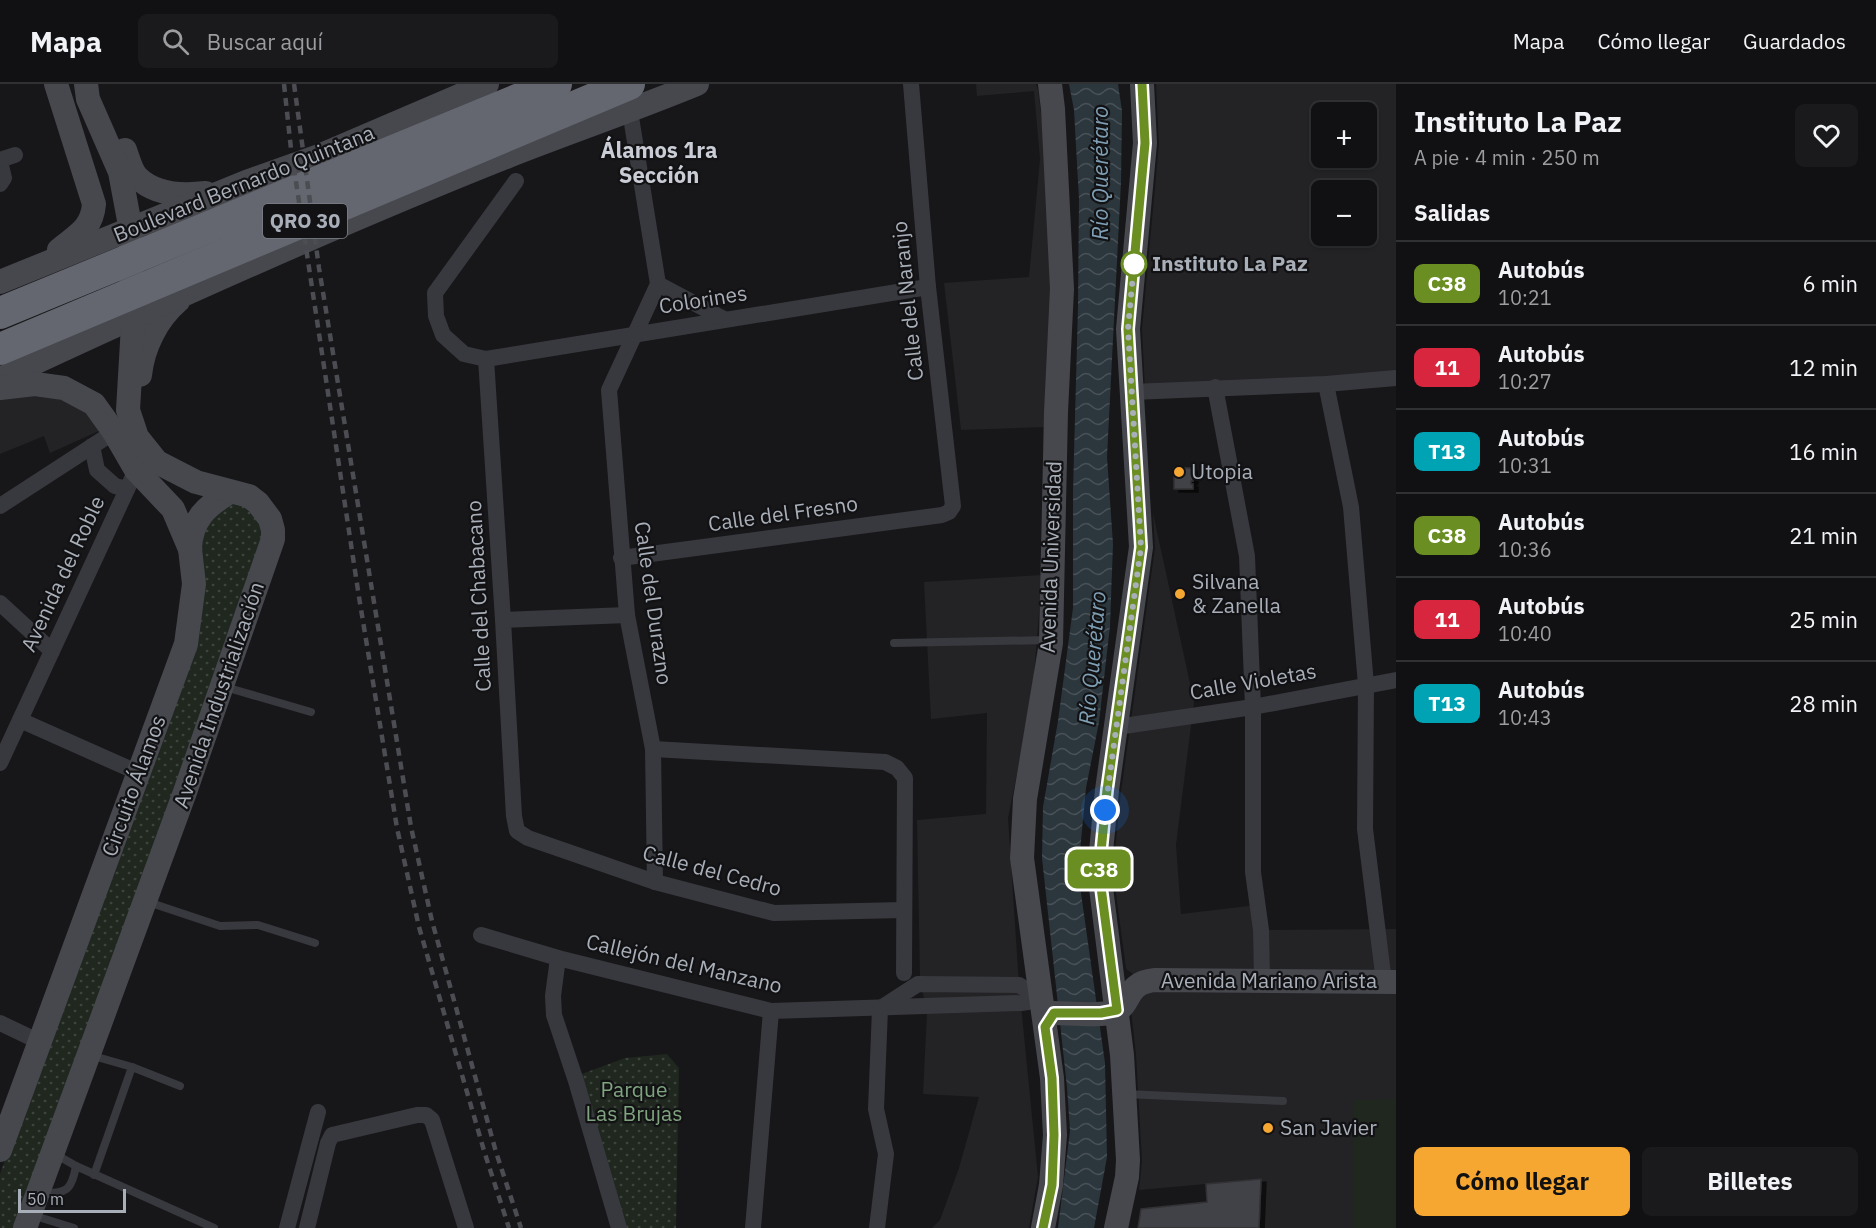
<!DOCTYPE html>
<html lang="es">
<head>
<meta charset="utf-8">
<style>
	body { margin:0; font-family:"IBM Plex Sans",sans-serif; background:#1a1a1c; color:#f1f3f6; height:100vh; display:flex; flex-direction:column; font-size:22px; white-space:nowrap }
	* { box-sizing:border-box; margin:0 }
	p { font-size:20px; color:#9c9da0 }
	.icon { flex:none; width:33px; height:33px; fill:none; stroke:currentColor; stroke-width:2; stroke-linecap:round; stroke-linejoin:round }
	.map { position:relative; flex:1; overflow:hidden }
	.sheet { display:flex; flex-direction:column; background:#111113; width:480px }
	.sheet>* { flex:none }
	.badge { padding:0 12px; border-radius:9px; font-size:21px; line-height:39px }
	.controls { position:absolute; left:1311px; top:18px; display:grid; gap:12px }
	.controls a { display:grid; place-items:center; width:66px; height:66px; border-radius:9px; background:#111113; box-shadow:0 2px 4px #0004,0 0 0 2px #303133; font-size:30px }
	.scale { position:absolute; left:18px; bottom:15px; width:108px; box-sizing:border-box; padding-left:6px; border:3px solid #a9afb9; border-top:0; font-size:16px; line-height:21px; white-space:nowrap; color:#a9afb9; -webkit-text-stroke:4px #121214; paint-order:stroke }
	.you { position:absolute; width:30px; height:30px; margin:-15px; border:4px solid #fff; border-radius:50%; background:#1a73e8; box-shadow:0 0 0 9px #1a73e833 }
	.map>.badge { position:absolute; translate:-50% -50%; box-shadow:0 0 0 3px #fff }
	h2 { padding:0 18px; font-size:22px; line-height:54px }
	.round { display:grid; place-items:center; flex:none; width:63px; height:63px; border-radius:9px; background:#1a1a1c }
	.head { display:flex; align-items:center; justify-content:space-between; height:102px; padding:0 18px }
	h1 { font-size:28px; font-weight:700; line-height:45px }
	.button { display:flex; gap:12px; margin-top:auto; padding:12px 18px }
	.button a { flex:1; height:69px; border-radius:9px; background:#f5a732; color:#111; font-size:24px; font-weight:700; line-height:69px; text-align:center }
	.button a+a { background:#1a1a1c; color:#f1f3f6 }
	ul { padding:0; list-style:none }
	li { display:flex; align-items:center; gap:18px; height:84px; padding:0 18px; border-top:2px solid #303133 }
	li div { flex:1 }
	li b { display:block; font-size:22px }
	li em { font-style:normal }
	li .badge { min-width:66px; font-weight:700; text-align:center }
	header { display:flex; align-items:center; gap:36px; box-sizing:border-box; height:84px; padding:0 30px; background:#111113; border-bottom:2px solid #303133 }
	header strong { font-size:28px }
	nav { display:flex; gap:33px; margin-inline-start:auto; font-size:21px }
	.search { width:420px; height:54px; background:#1a1a1c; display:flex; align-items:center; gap:15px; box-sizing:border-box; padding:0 21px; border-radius:9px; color:#9c9da0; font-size:22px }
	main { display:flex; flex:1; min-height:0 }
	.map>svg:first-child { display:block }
</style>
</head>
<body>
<header>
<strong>Mapa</strong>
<div class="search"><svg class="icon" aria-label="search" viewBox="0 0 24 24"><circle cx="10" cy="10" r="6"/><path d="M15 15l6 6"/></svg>Buscar aquí</div>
<nav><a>Mapa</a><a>Cómo llegar</a><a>Guardados</a></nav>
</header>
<main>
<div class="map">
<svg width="1396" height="1144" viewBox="0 0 1396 1144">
	<defs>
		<pattern id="park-dots" width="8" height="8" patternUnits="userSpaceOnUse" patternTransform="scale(1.5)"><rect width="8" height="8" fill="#1f271f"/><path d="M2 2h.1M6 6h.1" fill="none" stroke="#3d443d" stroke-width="1.8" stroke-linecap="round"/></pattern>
		<pattern id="water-waves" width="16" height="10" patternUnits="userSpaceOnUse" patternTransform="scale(1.5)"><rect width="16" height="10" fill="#2c373d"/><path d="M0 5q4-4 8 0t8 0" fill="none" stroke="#485157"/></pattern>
		<filter id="shadow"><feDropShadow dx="5" dy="3" stdDeviation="0" flood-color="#0009"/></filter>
	</defs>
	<rect width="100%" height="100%" fill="#171719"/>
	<g fill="#232326" fill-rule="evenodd">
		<path d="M976,0H1036L1038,6L1055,140L1046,343L961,346L944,199L1029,193L1040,75L1034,7L977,12Z"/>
		<path d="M1156,0H1396V294L1145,307L1142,245L1159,60ZM1322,28H1366V74H1322ZM1322,106H1366V152H1322Z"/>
		<path d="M35,300L110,342L50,369L44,352L0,370V304Z"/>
		<path d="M1153,429L1194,618L1176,761L1181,830L1257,821L1262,846L1396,845V1144H1259L1261,1095L1139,1106L1142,1077L1136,970L1129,909L1143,897L1126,885L1113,787L1121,708L1155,464Z"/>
		<path d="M1042,491L1032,616L1008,734L1019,901L1038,1093L1029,1144H932L940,1136L959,1084L979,1013L923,1010L927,929L920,895L917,736L986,730L987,629L931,635L924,498Z"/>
	</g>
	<g fill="url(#park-dots)">
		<path d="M214,420H246L266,451L16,1144H0V1090L193,565L197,461Z"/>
		<path d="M667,970L679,984L676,1144H624L579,991L625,974Z"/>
	</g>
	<path fill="#1f271f" d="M1396,1015V1144H1354V1016Z"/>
	<path fill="url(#water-waves)" d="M1069,0H1118L1122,27L1121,98L1107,373L1113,460L1110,542L1099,638L1086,704L1078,788L1105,979L1107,1073L1094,1144H1058L1070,1047L1067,1003L1042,774L1043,723L1058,637L1073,524V407L1078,223L1079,115L1074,26Z"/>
	<g fill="#414246" stroke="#313135" stroke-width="1.5" filter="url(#shadow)">
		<path d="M1174,384H1192L1193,397H1191V400H1193V405H1174Z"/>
		<path d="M1261,1095L1259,1144H1138L1141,1125L1207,1118L1206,1100Z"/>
	</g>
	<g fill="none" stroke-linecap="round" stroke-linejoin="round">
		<g stroke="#38393e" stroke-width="8">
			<path d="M894,559L1050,556"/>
			<path d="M225,603L311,628"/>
			<path d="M148,818L220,842L258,841L315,859"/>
			<path d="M90,971L132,983L180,1002"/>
			<path d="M1125,1010L1283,1017"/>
			<path d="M76,1082L214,1144"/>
			<path d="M94,1091L132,983"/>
			<path d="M41,1110C66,1108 71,1109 76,1082L55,1070"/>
			<path d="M32,1131L74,1144"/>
		</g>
		<g stroke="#38393e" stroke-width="16">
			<path d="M630,27L658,200L609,306L627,531L653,665L655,798"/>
			<path d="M0,76L15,71"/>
			<path d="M0,77L4,94L0,100"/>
			<path d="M516,97L435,209L436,232L443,251L464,270L486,275L928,203"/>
			<path d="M658,200L724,235"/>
			<path d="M486,275L503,536L514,732L517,747L528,754L655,798L774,829L903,826"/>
			<path d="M1326,300L1351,423L1366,601L1365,745L1384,898"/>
			<path d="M1215,303L1247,472L1253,623V788L1261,846L1262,895"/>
			<path d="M1132,308L1326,300L1396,294"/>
			<path d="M92,362L97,386L115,402L127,405"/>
			<path d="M0,422L114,348"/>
			<path d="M621,474L942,431L949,428L953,422L928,203L911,0"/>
			<path d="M0,519L52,567"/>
			<path d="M503,536L627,531"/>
			<path d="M20,636L139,689"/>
			<path d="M1117,643L1253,623L1396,596"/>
			<path d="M653,665L885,678L897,684L905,694L904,889"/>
			<path d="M0,679L136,386"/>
			<path d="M481,851L558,874L771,927L1021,919L1042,916"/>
			<path d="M558,874L553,912L554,931L576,997L619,1144"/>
			<path d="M881,924L918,900L1019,901L1042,916"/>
			<path d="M0,939L40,958"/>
			<path d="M287,1144L318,1028"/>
			<path d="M307,1144L328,1059L332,1051L417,1031H426L432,1036L466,1144"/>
			<path d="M753,1144L771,927"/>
			<path d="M877,1144L886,1070L876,1025L880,925"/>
		</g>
		<g stroke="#46484e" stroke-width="24">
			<path d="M56,0L94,120C92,145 77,151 59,166"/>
			<path d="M125,66C128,74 131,87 137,93C155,111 182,112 206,109"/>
			<path d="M0,198L246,98L319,72L487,0"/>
			<path d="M140,291C143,263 157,235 178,217"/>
			<path d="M0,295C167,217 335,141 506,73C569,48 634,26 697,0"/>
			<path d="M0,304L35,300L64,304L94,320L114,348L136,386L173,425L190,465L194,500L186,560L0,1066"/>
			<path d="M190,465C191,436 206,422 230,408"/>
			<path d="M1054,929C1070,929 1101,933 1116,927C1132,919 1125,899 1155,896L1396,898"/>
			<path d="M25,1144L185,708L273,455V446L270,435L258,419L249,412L196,398L157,378L137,353L128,326L133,241L129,136L120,88L88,15L86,0"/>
			<path d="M1043,1144L1051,1101L1055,1051L1052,994L1022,774L1025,715L1051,559L1056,328L1062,205L1053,25L1050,0"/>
			<path d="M1116,1144L1127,1093L1128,1076L1122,971L1099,788L1107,706L1141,463L1128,245L1145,59L1142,0"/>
		</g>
		<g stroke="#64676f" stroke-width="32">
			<path d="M0,229L556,0"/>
			<path d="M0,265L629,0"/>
		</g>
		<g stroke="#4b4d53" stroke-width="4.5" stroke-dasharray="8 6" stroke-linecap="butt">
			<path d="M284,0L291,65L359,513L397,744L419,843L485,1070L509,1144"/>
			<path d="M294,0L319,184L411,743L432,837L496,1068L521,1144"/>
		</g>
	</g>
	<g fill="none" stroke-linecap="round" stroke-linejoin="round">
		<defs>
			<path id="line" d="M1043,1144L1052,1101L1054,1051L1052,994L1045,943L1054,929H1101L1117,926L1099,788L1107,706L1141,463L1128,245L1145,59L1142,0"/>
		</defs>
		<use href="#line" stroke="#fff" stroke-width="14"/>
		<use href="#line" stroke="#6b8e23" stroke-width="9"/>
		<path stroke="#a9afb9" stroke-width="6" stroke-dasharray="0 10.8" d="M1105,726L1141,463L1128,245L1134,180"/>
	</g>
	<circle fill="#fff" stroke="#6b8e23" stroke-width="3" cx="1134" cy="180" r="12"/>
	<g fill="#f5a732" stroke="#121214" stroke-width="2">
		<circle cx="1179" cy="388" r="6"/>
		<circle cx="1180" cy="510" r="6"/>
		<circle cx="1268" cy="1044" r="6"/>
	</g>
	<g text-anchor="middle" stroke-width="4.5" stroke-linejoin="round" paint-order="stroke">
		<rect fill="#121214" stroke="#7c8088" stroke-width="1.5" x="263" y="120" width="84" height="34" rx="4.5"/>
		<g font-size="20" font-weight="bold" fill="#a9afb9">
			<text x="305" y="144">QRO 30</text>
		</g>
		<g font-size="21" fill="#a9afb9" stroke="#121214">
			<text transform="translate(244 100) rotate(-22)" y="7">Boulevard Bernardo Quintana</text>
			<text transform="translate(703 216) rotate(-9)" y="7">Colorines</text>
			<text transform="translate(908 217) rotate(-96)" y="7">Calle del Naranjo</text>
			<text transform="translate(783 430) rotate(-8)" y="7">Calle del Fresno</text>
			<text transform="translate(1051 473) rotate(-88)" y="7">Avenida Universidad</text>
			<text transform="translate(63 490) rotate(-65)" y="7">Avenida del Roble</text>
			<text transform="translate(479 512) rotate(-93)" y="7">Calle del Chabacano</text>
			<text transform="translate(653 519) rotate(82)" y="7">Calle del Durazno</text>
			<text transform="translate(1253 598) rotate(-10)" y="7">Calle Violetas</text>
			<text transform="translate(219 611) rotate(-71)" y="7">Avenida Industrialización</text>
			<text transform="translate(134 702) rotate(-70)" y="7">Circuito Álamos</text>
			<text transform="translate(712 787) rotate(15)" y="7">Calle del Cedro</text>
			<text transform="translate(684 880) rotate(13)" y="7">Callejón del Manzano</text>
			<text x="1269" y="904">Avenida Mariano Arista</text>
		</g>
		<g font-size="21" font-weight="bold" fill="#a9afb9" stroke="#121214" text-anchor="start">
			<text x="1152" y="187">Instituto La Paz</text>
		</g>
		<g font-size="21" fill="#a9afb9" stroke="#121214" text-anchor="start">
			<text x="1191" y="395">Utopia</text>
			<text x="1192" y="505">Silvana<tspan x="1192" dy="24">&amp; Zanella</tspan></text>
			<text x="1280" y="1051">San Javier</text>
		</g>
		<g font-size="21" fill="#7fa47f" stroke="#121214">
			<text x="634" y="1013">Parque<tspan x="634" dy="24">Las Brujas</tspan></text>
		</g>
		<g font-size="22" font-weight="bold" fill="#cacdd5" stroke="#121214">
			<text x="659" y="74">Álamos 1ra<tspan x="659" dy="25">Sección</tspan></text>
		</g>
		<g font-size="22" font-style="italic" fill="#7f9fb5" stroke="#121214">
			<text transform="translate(1100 89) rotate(-90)" y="8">Río Querétaro</text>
			<text transform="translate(1092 574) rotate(-85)" y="8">Río Querétaro</text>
		</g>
	</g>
</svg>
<div class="controls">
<a>+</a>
<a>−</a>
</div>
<div class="scale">50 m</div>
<div class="you" style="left:1105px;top:726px"></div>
<b class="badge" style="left:1099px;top:785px;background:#6b8e23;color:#fff">C38</b>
</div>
<section class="sheet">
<div class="head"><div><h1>Instituto La Paz</h1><p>A pie · 4 min · 250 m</p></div><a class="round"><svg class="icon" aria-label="heart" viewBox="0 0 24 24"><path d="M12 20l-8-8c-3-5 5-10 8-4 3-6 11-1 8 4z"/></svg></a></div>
<h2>Salidas</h2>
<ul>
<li><span class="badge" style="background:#6b8e23;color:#fff">C38</span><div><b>Autobús</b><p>10:21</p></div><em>6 min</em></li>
<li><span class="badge" style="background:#d7263d;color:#fff">11</span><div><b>Autobús</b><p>10:27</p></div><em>12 min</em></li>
<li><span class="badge" style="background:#00a3b4;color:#fff">T13</span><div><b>Autobús</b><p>10:31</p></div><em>16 min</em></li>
<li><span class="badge" style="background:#6b8e23;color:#fff">C38</span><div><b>Autobús</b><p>10:36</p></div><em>21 min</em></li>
<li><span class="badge" style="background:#d7263d;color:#fff">11</span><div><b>Autobús</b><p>10:40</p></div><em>25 min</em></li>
<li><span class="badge" style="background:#00a3b4;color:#fff">T13</span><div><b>Autobús</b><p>10:43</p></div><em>28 min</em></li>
</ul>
<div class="button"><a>Cómo llegar</a><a>Billetes</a></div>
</section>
</main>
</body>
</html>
